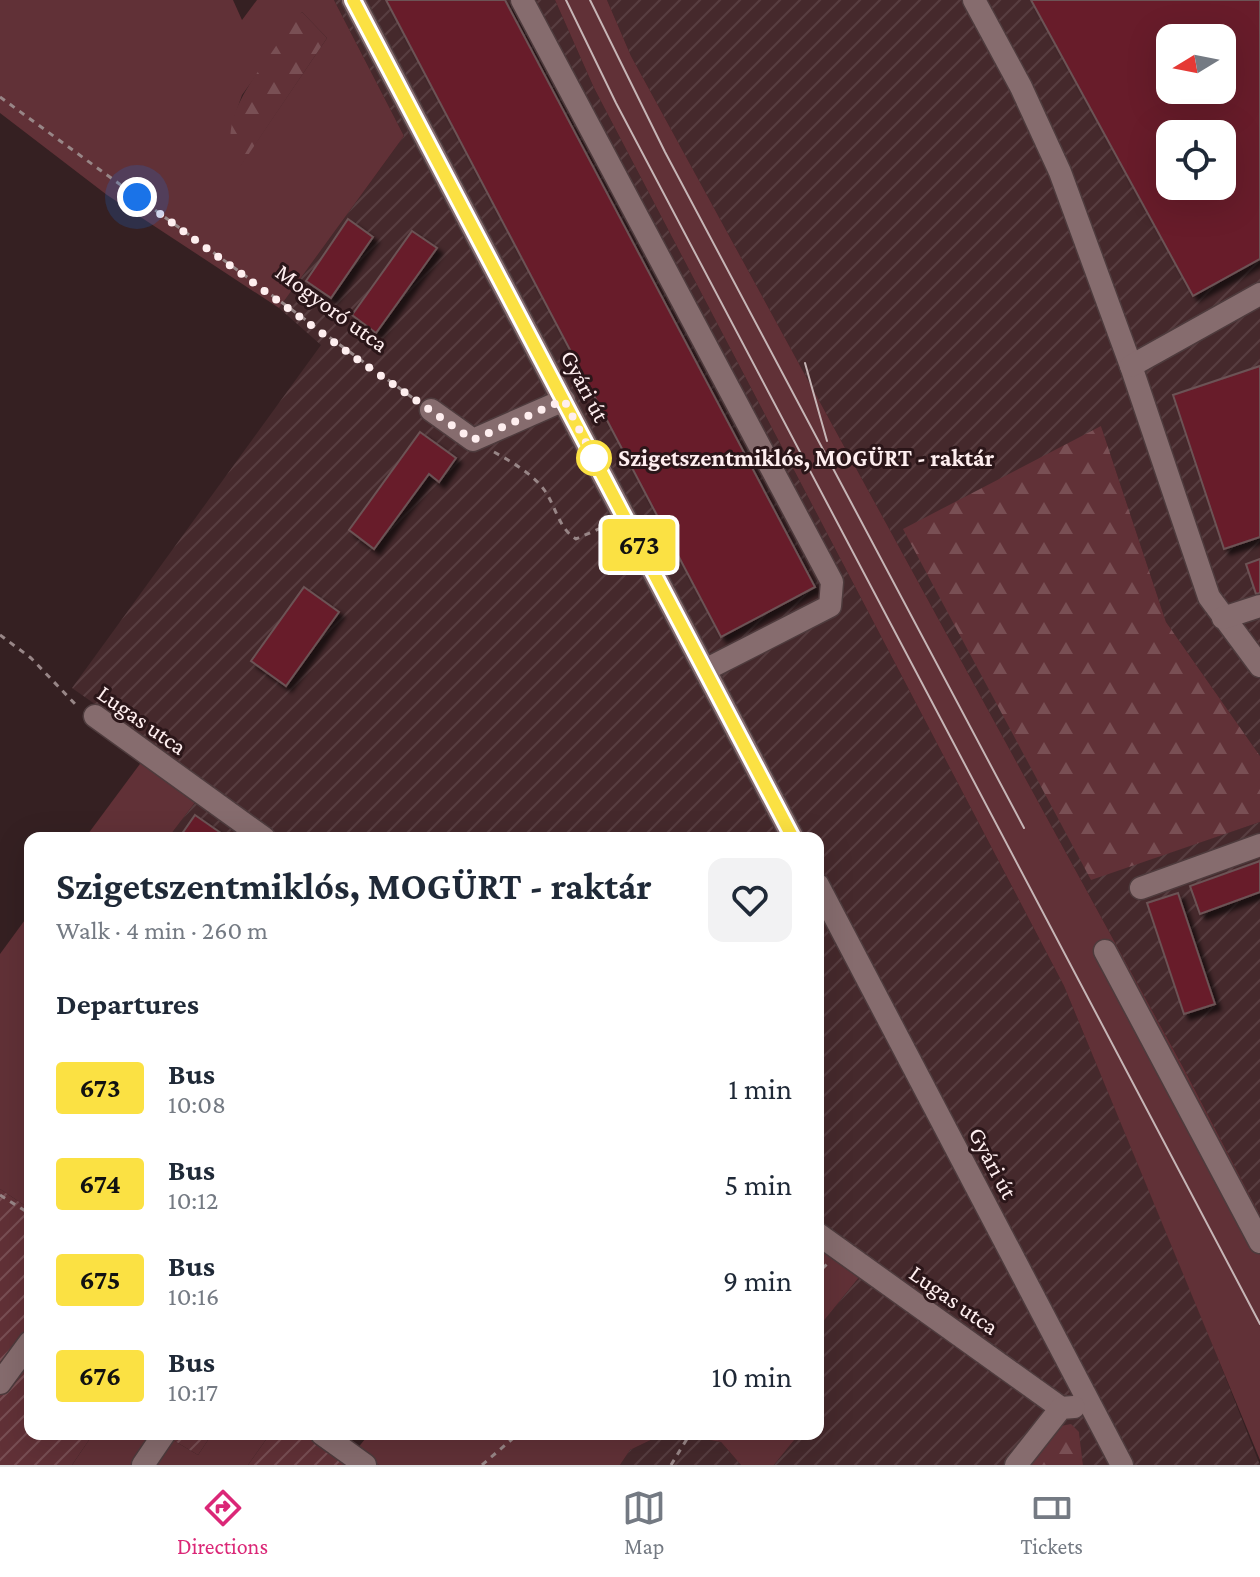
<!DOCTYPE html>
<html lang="en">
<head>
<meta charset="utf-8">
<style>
	body { margin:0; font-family:"Crimson Pro",serif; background:#f2f2f3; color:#1f2937; height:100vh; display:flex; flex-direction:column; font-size:30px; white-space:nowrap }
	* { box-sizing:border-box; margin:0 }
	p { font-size:26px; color:#747a83 }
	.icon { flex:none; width:44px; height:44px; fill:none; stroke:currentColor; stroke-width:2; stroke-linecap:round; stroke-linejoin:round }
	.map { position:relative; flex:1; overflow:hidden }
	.details { position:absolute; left:24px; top:832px; width:800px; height:608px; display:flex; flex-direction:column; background:#fff; border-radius:16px; box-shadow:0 8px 32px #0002 }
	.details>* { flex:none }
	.badge { padding:0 16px; border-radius:6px; font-size:28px; line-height:52px }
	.needle { width:52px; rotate:260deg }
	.fabs { position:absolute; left:1156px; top:24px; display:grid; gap:16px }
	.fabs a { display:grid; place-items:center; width:80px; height:80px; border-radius:16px; background:#fff; box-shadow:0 8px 32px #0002; font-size:40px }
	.you { position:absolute; width:40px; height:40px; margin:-20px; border:6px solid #fff; border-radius:50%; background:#1a73e8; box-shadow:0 0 0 12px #1a73e833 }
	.map>.badge { position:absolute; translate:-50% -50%; box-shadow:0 0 0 4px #fff }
	h2 { padding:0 32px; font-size:30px; line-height:72px }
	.round { display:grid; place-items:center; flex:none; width:84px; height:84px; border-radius:16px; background:#f2f2f3 }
	.head { display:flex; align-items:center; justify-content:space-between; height:136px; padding:0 32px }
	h1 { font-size:38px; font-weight:700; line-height:60px }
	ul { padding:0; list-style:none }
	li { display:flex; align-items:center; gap:24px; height:96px; padding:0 32px }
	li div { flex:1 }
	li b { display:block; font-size:30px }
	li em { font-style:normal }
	li .badge { min-width:88px; font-weight:700; text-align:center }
	.menu { display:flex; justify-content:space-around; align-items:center; height:112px; border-top:2px solid #e0e1e3; background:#fff; font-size:22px; color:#747a83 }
	.menu a { display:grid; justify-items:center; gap:4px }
	.menu .on { color:#db2777 }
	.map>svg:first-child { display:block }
</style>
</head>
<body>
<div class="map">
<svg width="1260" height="1465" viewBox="0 0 1260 1465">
	<defs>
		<pattern id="industrial-furrows" width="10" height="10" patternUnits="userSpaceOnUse" patternTransform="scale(2)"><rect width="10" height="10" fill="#45292c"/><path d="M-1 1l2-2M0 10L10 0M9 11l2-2" fill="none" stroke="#583e41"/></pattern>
		<pattern id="forest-firs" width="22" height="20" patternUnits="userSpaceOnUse" patternTransform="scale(2)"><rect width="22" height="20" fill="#613137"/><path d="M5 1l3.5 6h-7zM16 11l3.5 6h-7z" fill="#794f54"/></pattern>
		<pattern id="garden-furrows" width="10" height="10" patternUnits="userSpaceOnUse" patternTransform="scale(2)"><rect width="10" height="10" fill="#613137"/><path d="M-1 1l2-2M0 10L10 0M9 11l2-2" fill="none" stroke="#794f54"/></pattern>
		<filter id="shadow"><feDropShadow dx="5.5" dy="5.5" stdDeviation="2" flood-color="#0009"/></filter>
	</defs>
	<rect width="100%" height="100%" fill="#352022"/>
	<g fill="url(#industrial-furrows)" fill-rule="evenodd">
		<path d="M334,0H555L594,88L1064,986L1208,1333L1260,1465H1083L1079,1432L1022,1465H774L799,1434H818V1328L860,1276L818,1226V838H168L209,784L72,688L321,345L279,308L404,136Z"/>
		<path d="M607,0H1260V756L1166,622L1101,426L1091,879L1260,822V1215L1183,1067L631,56ZM1170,38H1222V90H1170ZM1170,134H1222V186H1170Z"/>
		<path d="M697,1438L721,1442L741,1465H620L630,1450L653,1439Z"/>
	</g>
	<g fill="#613137" fill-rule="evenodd">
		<path d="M0,0H233L242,20L257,0H334L404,136L279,308L107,195L0,113ZM302,12L327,38L240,166L234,118L242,95Z"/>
		<path d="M555,0H607L631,56L1183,1067L1260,1215V1460L1064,986L594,88Z"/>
		<path d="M154,745L209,784L168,838H85Z"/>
		<path d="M30,913V1209L0,1189V954Z"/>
		<path d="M818,1226L860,1276L818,1328Z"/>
		<path d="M93,1434H163L198,1455L212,1434H270L248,1465H72Z"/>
		<path d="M369,1434H799L774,1465H741L721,1442L697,1438L653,1439L630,1450L620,1465H379L357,1449Z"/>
	</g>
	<g fill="url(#forest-firs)">
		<path d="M302,12L327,38L240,167C213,129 250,83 272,52C281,39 290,23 302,12Z"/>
		<path d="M1101,426L1166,622L1260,756V822L1091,880L903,529Z"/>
		<path d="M1071,1424L1079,1432L1083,1465H1022L1051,1428Z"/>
	</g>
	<g fill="url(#garden-furrows)">
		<path d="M0,1189L30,1209V1434H93L72,1465H0Z"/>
		<path d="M163,1434H212L198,1455Z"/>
		<path d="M270,1434H336L379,1465H248Z"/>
	</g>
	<g fill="#671c2b" stroke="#6c5355" stroke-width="2" fill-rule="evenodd" filter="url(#shadow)">
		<path d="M386,0H505L815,587L721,637Z"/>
		<path d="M1031,0H1260V259L1193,296ZM1170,38H1222V90H1170ZM1170,134H1222V186H1170Z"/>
		<path d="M348,219L373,237L331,298L306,281Z"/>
		<path d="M412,231L437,248L376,333L352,315Z"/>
		<path d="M1260,366V537L1224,549L1173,395Z"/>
		<path d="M420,432L456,458L439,482L429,474L374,549L349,530Z"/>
		<path d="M1260,559V593L1256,594L1246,564Z"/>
		<path d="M304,587L339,612L286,686L251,661Z"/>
		<path d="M195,815L228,838H179Z"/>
		<path d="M1260,861V892L1200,914L1190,886Z"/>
		<path d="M1178,893L1215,1004L1184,1014L1147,903Z"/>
	</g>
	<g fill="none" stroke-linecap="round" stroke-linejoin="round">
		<defs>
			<g id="minor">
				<path d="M353,0L793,838"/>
				<path d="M522,0L832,582L830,606L705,670"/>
				<path d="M974,0L1021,87L1060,172L1131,366L1209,597L1260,666"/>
				<path d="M1131,366L1260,294"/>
				<path d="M431,410L473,440L564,400"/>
				<path d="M1223,618L1260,606"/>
				<path d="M95,716L264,838"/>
				<path d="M818,885L1122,1465"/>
				<path d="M1141,888L1260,845"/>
				<path d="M1105,951L1260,1242"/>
				<path d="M818,1234L1061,1408"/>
				<path d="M0,1383L30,1342"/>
				<path d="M322,1434L365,1465"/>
				<path d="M143,1465L164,1434"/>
				<path d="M1016,1465L1061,1408L1074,1407"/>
			</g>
		</defs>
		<use href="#minor" stroke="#4e3b3d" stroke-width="25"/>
		<g stroke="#988687" stroke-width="3" stroke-dasharray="6 6" stroke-linecap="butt">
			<path d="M0,97L417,401"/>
			<path d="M494,452C512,462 533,474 545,491C556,507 559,529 576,539L610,524"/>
			<path d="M0,635L31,658L78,707"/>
			<path d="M0,1195L30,1214"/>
			<path d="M818,1280L823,1268L829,1262"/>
			<path d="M482,1465L518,1434"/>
			<path d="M671,1465L690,1434"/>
		</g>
		<use href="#minor" stroke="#866c6e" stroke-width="22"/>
		<g stroke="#c6b5b6" stroke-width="2">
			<path d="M566,0L616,103L1260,1324"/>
			<path d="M590,0L665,152L1024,828"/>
			<path d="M805,363L827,441"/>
		</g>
	</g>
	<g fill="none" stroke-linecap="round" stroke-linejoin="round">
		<defs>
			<path id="line" d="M353,0L793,838"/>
		</defs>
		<use href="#line" stroke="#fff" stroke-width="18"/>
		<use href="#line" stroke="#fbe143" stroke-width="12"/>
		<path stroke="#feeeef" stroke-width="8" stroke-dasharray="0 14.4" d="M137,197L357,359L473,440L564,400L594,458"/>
	</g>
	<circle fill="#fff" stroke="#fbe143" stroke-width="4" cx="594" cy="458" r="16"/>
	<g text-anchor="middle" stroke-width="6" stroke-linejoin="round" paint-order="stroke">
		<g font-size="24" fill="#feeeef" stroke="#2b1619">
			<text transform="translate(332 308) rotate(36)" y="8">Mogyoró utca</text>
			<text transform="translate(585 386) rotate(62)" y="8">Gyári út</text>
			<text transform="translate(142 720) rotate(35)" y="8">Lugas utca</text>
			<text transform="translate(993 1163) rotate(62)" y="8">Gyári út</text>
			<text transform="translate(954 1300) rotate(35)" y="8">Lugas utca</text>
		</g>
		<g font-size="24" font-weight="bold" fill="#feeeef" stroke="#2b1619" text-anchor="start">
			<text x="618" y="466">Szigetszentmiklós, MOGÜRT - raktár</text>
		</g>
	</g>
</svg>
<div class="fabs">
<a><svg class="needle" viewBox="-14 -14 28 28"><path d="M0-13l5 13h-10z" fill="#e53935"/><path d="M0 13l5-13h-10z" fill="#747a83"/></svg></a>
<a><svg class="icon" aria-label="locate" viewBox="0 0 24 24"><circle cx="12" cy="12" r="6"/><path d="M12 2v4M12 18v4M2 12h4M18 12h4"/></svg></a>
</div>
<div class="you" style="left:137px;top:197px"></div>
<b class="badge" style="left:639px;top:545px;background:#fbe143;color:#111">673</b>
<section class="details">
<div class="head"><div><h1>Szigetszentmiklós, MOGÜRT - raktár</h1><p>Walk · 4 min · 260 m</p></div><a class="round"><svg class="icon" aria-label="heart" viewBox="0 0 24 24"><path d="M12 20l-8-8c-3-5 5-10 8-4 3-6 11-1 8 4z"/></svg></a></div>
<h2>Departures</h2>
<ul>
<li><span class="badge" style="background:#fbe143;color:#111">673</span><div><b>Bus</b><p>10:08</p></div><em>1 min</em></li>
<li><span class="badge" style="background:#fbe143;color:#111">674</span><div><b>Bus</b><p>10:12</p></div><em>5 min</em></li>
<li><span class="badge" style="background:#fbe143;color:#111">675</span><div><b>Bus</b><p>10:16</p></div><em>9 min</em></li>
<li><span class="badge" style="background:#fbe143;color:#111">676</span><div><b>Bus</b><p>10:17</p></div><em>10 min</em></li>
</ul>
</section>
</div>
<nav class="menu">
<a class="on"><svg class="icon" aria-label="directions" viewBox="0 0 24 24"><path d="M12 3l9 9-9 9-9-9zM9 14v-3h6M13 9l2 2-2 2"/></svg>Directions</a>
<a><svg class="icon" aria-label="map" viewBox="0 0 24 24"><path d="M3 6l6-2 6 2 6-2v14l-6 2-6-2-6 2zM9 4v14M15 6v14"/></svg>Map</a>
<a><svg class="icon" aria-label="tickets" viewBox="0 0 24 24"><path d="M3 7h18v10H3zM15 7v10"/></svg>Tickets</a>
</nav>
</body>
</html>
